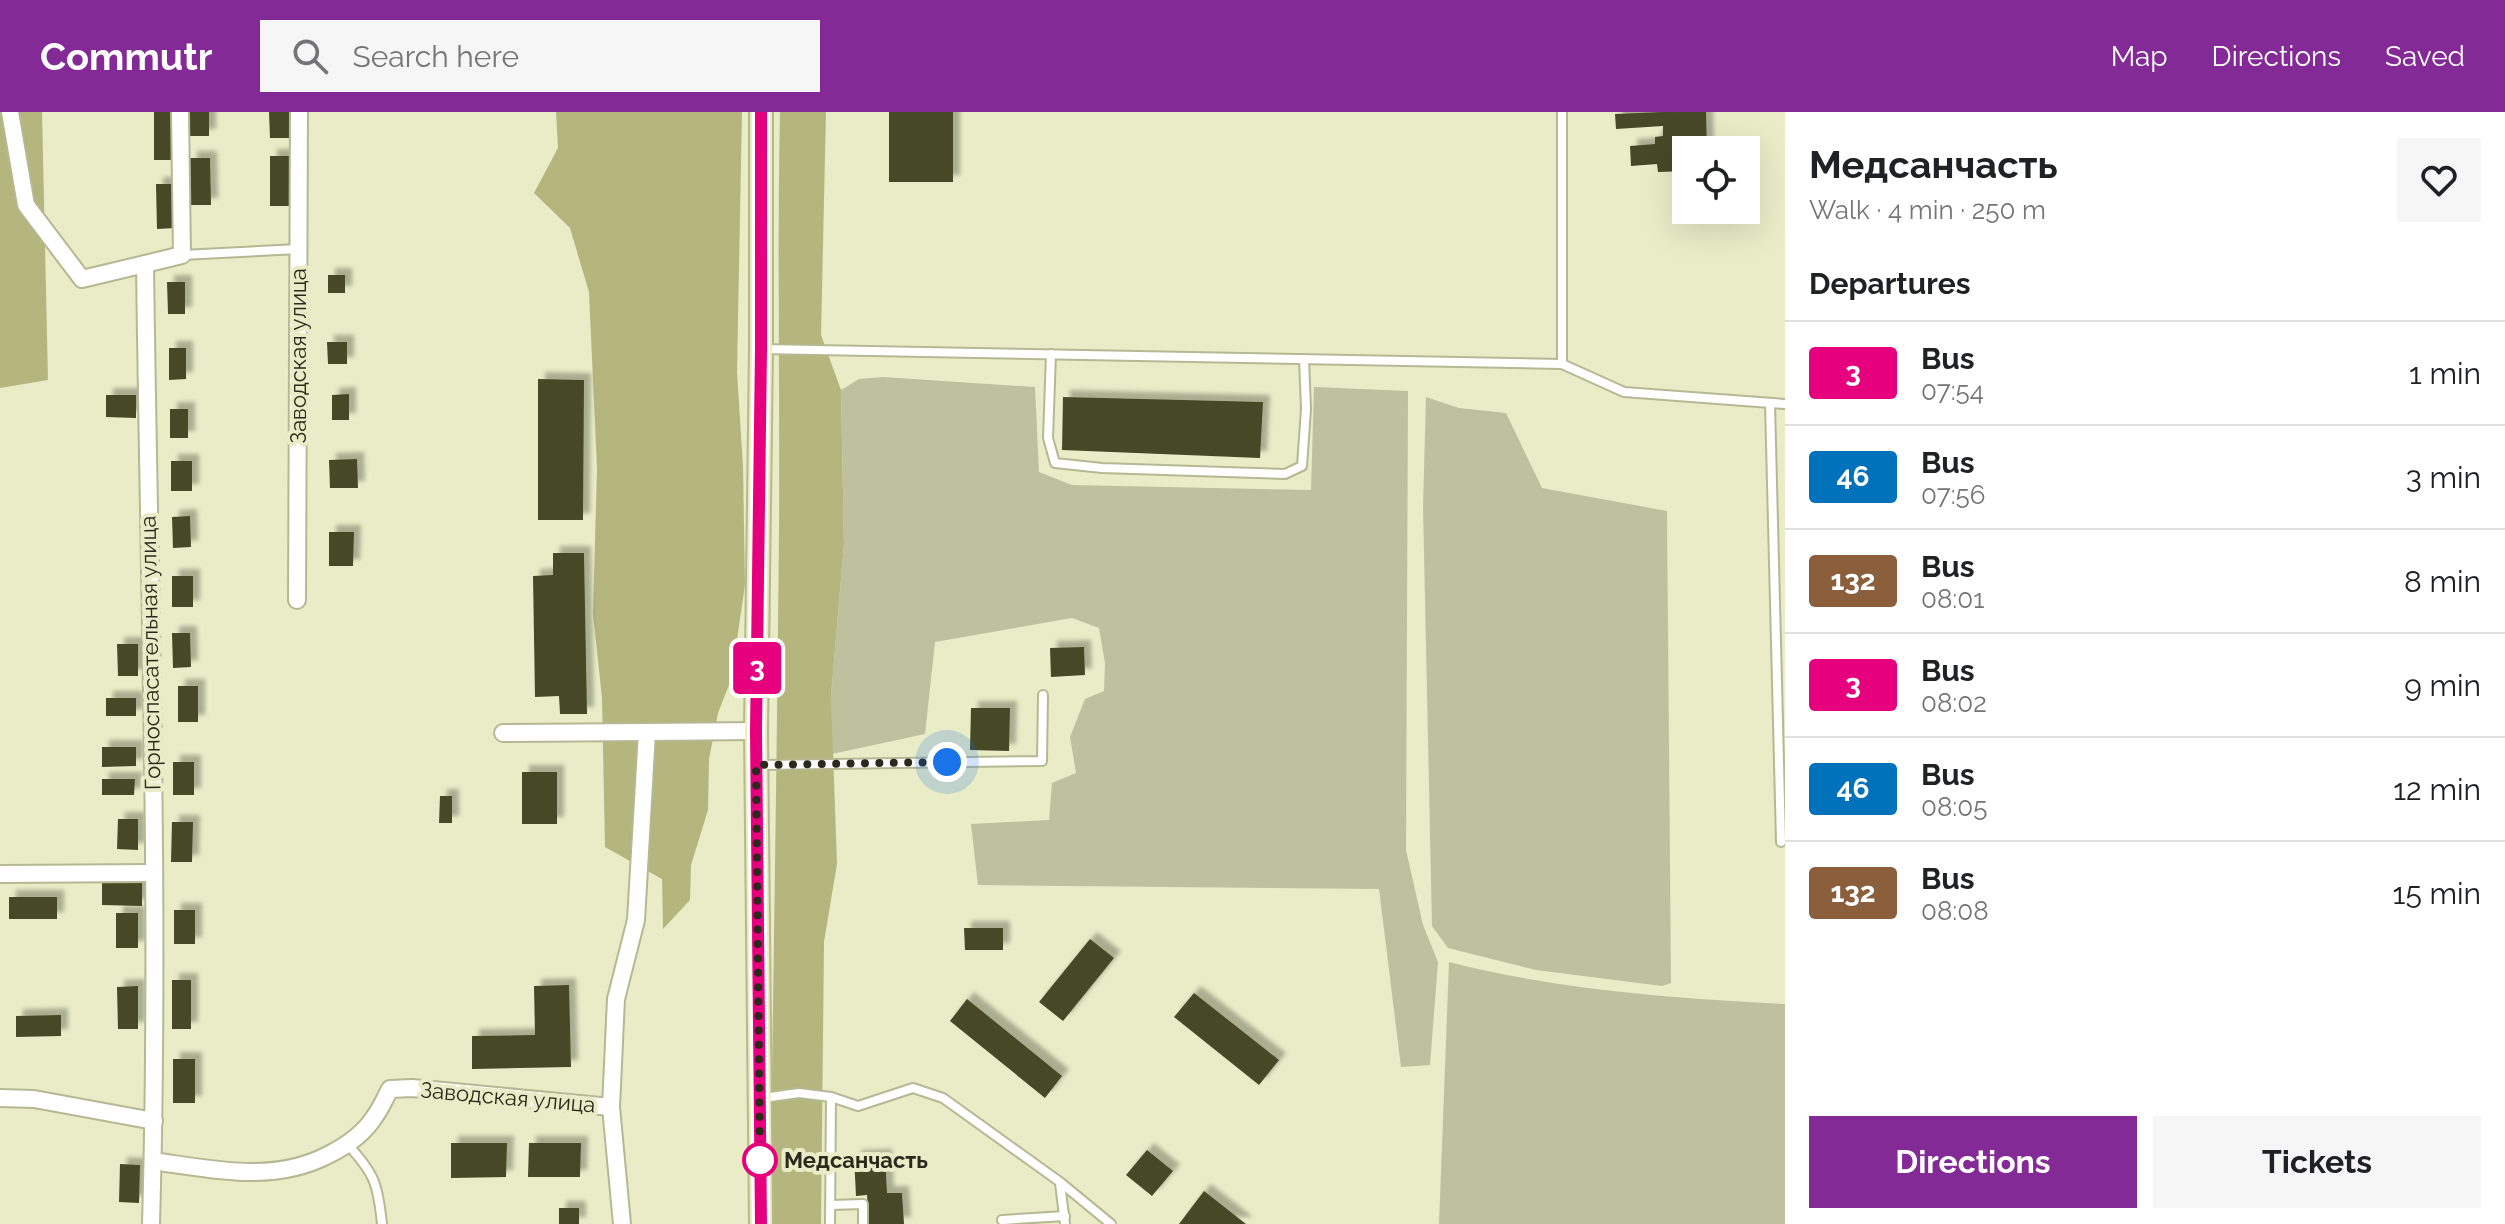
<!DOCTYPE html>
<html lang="en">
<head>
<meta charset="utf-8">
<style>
	body { margin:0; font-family:Raleway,sans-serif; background:#f6f6f6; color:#202124; height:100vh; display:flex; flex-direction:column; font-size:30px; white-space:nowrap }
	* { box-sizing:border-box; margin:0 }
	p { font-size:26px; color:#757577 }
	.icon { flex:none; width:44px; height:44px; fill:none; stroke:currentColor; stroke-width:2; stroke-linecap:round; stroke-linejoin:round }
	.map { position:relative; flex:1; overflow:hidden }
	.sheet { display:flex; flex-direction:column; background:#fff; width:720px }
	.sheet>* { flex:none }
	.badge { padding:0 16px; border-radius:6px; font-size:28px; line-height:52px }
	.fabs { position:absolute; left:1672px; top:24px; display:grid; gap:16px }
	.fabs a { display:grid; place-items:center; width:88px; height:88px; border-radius:0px; background:#fff; box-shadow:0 8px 32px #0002; font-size:40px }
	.you { position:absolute; width:40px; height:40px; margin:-20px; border:6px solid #fff; border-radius:50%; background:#1a73e8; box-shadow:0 0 0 12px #1a73e833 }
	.map>.badge { position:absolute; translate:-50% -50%; box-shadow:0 0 0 4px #fff }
	h2 { padding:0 24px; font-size:30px; line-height:72px }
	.round { display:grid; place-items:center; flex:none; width:84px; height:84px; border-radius:0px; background:#f6f6f6 }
	.summary { display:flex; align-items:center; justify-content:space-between; height:136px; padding:0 24px }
	h1 { font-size:38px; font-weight:700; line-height:60px }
	.button { display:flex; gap:16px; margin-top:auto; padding:16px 24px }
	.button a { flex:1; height:92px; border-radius:0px; background:#842a96; color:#fff; font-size:32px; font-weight:700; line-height:92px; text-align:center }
	.button a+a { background:#f6f6f6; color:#202124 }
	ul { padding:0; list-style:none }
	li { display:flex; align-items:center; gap:24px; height:104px; padding:0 24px; border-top:2px solid #e0e0e0 }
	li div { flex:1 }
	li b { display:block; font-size:30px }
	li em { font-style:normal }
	li .badge { min-width:88px; font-weight:700; text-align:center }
	header { display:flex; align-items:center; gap:48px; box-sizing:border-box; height:112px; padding:0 40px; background:#842a96; color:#fff }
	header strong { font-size:38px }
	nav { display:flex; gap:44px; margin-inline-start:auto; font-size:28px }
	.search { width:560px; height:72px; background:#f6f6f6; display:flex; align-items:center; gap:20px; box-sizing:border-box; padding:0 28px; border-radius:0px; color:#757577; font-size:30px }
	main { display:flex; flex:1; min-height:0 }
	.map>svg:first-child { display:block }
</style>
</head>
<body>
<header>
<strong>Commutr</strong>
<div class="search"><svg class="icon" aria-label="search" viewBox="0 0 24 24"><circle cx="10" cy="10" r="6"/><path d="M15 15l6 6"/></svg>Search here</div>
<nav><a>Map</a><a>Directions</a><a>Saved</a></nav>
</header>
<main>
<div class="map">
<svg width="1785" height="1112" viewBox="0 0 1785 1112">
	<defs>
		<filter id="shadow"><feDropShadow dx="7" dy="-7" stdDeviation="2" flood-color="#0004"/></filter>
	</defs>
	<rect width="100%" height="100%" fill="#e9ecc6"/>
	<g fill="#bfc19e">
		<path d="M883,265L1035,275L1039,360L1072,373L1311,378L1314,275L1408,279L1406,738L1423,813L1438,850L1430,953L1401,955L1379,777L978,773L971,712L1049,708L1052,671L1076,661L1070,625L1085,587L1104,579L1105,551L1099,516L1072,506L935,530L925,622L832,642L831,584L844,432L841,278L859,267Z"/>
		<path d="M1426,285L1459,296L1506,301L1542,376L1667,399L1671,871L1662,874L1536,858L1448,836L1432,814L1423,395Z"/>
		<path d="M1449,850C1559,878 1672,886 1785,892V1112H1439Z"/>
	</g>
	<g fill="#b4b67d">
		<path d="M0,0H42L48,268L0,276Z"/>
		<path d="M556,0H742L737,260L743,354L745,473L731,568L718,601L709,647L708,698L691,753L690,788L663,817L662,767L605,735L602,586L593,502L597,357L589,180L570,116L534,81L558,36Z"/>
		<path d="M780,0H826L821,223L841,278L844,432L831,584L837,752L824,830L821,1112H770C773,880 777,649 779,417C780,278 777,139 780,0Z"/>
	</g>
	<g fill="#464827" filter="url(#shadow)">
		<rect x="154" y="0" width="20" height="48"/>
		<rect x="189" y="0" width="20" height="24"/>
		<path d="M269,0H289V26H270Z"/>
		<rect x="889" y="0" width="64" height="70"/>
		<path d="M1662,0H1706L1707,38H1686V59L1658,60L1657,52L1631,54L1630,34L1655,32V25L1663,24V14L1616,17L1615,2Z"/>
		<rect x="270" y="44" width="19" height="50"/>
		<path d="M190,46H210L211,93H191Z"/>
		<path d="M156,72H174L175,116L157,117Z"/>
		<rect x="328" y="163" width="17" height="18"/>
		<path d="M167,170H185V202H168Z"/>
		<path d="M327,230H347V252H328Z"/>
		<path d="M169,236H186V267L169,268Z"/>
		<path d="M538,267L584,268L583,408H538Z"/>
		<path d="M349,282V308H332V283Z"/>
		<path d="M106,283H136V306L106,305Z"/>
		<path d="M1063,285L1263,290L1260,346L1062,338Z"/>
		<rect x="170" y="297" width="18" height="29"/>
		<path d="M357,347L358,376H330L329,348Z"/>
		<rect x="171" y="349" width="21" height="30"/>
		<path d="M190,404L191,435L173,436L172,405Z"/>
		<path d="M329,420H354L353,454H329Z"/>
		<path d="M553,441H584L587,602H560L559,584L535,585L533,464L553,463Z"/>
		<rect x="172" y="464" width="21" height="31"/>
		<path d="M172,521H190L191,555L173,556Z"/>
		<path d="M117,532H138V564H118Z"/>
		<path d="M1084,535L1085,563L1051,565L1050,536Z"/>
		<rect x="178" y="574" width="20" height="36"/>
		<rect x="106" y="586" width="30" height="18"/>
		<path d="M971,596H1010L1009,639L970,638Z"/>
		<path d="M102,635H136V654L102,655Z"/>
		<rect x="173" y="650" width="21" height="33"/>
		<rect x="522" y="660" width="35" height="52"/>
		<path d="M102,667H135L134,683H102Z"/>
		<path d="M440,684H452V711H439Z"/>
		<path d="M118,707H138V738L117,737Z"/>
		<path d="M172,710H193L192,750H171Z"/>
		<path d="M102,769L142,770V794L102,793Z"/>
		<rect x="9" y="785" width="48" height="22"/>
		<rect x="174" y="798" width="21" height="34"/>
		<rect x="116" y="801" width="22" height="35"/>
		<path d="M964,816H1003V838H965Z"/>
		<path d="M1090,827L1114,846L1063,909L1039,890Z"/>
		<rect x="172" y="868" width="19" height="49"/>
		<path d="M569,873L571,955L472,957V924L535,923L534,874Z"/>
		<path d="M138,874V917H118L117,875Z"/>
		<path d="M1194,881L1279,948L1259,973L1174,905Z"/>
		<path d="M967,887L1062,964L1045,986L950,909Z"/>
		<path d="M61,903V924L16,925V904Z"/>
		<rect x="173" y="947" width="22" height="44"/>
		<path d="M451,1031H507L506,1065L451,1066Z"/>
		<path d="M529,1031H581L580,1065H528Z"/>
		<path d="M1147,1038L1173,1059L1152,1084L1126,1063Z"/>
		<path d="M885,1044L887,1081H902L904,1112H869L867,1083L856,1084L854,1045Z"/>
		<path d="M120,1052L140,1053L139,1091L119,1090Z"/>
		<path d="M1204,1079L1246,1112H1179Z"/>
		<rect x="559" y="1096" width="20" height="16"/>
	</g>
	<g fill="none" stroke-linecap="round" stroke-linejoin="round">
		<defs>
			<g id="lane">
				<path d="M182,143L299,137"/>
				<path d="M762,237L1562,252L1624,280L1785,292"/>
				<path d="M1051,242L1048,326L1055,351L1102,356L1285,362L1302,354L1306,297L1304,247"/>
				<path d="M1562,252V0"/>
				<path d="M1770,291L1781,730"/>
				<path d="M757,653L1042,649L1043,583"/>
				<path d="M831,985L858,994L913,976L943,986L1060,1070L1111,1112"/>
				<path d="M763,986L799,981L831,985L830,1112"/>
				<path d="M348,1033C375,1062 378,1073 382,1112"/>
				<path d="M1060,1071L1065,1112"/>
				<path d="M831,1093L863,1092V1112"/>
				<path d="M1002,1108L1065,1104"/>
			</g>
			<g id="street">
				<path d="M10,0L26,93L82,167L145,152"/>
				<path d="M297,488L299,0"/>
				<path d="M503,621L647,620"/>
				<path d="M0,762L153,761"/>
				<path d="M0,986L34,987L154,1009"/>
				<path d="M153,1049C212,1057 272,1072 328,1043C346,1034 364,1022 375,1004C381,996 385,986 390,977L412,976L611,995"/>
				<path d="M151,1112C160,792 149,472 145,152L182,143L180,0"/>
				<path d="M622,1112L611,995L616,887L636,808L647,620L756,619"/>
			</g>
			<path id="secondary" d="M761,1112L756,619L761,237V0"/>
		</defs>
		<use href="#lane" stroke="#b6b893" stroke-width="12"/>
		<use href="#street" stroke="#b6b893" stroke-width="20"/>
		<use href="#secondary" stroke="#b6b893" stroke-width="26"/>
		<use href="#lane" stroke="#fff" stroke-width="8"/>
		<use href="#street" stroke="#fff" stroke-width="16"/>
		<use href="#secondary" stroke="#eeeebd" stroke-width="22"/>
	</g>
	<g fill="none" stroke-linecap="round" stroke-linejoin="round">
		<defs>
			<path id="line" d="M761,1112L756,619L761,237V0"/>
		</defs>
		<use href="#line" stroke="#fff" stroke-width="18"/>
		<use href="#line" stroke="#e6007e" stroke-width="12"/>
		<path stroke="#292a1c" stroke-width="8" stroke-dasharray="0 14.4" d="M760,1048L756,653L947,650"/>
	</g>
	<circle fill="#fff" stroke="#e6007e" stroke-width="4" cx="760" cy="1048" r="16"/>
	<g text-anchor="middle" stroke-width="8" stroke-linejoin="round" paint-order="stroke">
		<g font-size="22" fill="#292a1c" stroke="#e9ecc6">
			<text transform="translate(298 244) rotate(-90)" y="8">Заводская улица</text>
			<text transform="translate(150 541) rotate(-91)" y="8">Горноспасательная улица</text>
			<text transform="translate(508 985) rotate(5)" y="8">Заводская улица</text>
		</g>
		<g font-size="22" font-weight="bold" fill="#292a1c" stroke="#e9ecc6" text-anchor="start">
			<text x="784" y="1056">Медсанчасть</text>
		</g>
	</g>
</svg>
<div class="fabs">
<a><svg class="icon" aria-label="locate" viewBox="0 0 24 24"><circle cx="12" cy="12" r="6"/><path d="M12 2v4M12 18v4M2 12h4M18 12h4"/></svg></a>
</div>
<div class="you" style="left:947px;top:650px"></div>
<b class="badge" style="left:757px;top:556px;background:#e6007e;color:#fff">3</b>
</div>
<section class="sheet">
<div class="summary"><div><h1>Медсанчасть</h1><p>Walk · 4 min · 250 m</p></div><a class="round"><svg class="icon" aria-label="heart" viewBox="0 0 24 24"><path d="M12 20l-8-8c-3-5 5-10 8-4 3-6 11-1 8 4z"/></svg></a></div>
<h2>Departures</h2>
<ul>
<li><span class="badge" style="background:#e6007e;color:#fff">3</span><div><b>Bus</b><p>07:54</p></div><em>1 min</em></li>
<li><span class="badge" style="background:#0072bc;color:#fff">46</span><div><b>Bus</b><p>07:56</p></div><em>3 min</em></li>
<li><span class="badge" style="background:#8b5e3c;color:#fff">132</span><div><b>Bus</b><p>08:01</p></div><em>8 min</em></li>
<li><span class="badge" style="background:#e6007e;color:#fff">3</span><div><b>Bus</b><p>08:02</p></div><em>9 min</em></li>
<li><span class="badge" style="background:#0072bc;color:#fff">46</span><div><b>Bus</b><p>08:05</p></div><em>12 min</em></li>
<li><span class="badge" style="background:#8b5e3c;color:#fff">132</span><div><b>Bus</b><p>08:08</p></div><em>15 min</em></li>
</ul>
<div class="button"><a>Directions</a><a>Tickets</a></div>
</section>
</main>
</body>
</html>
